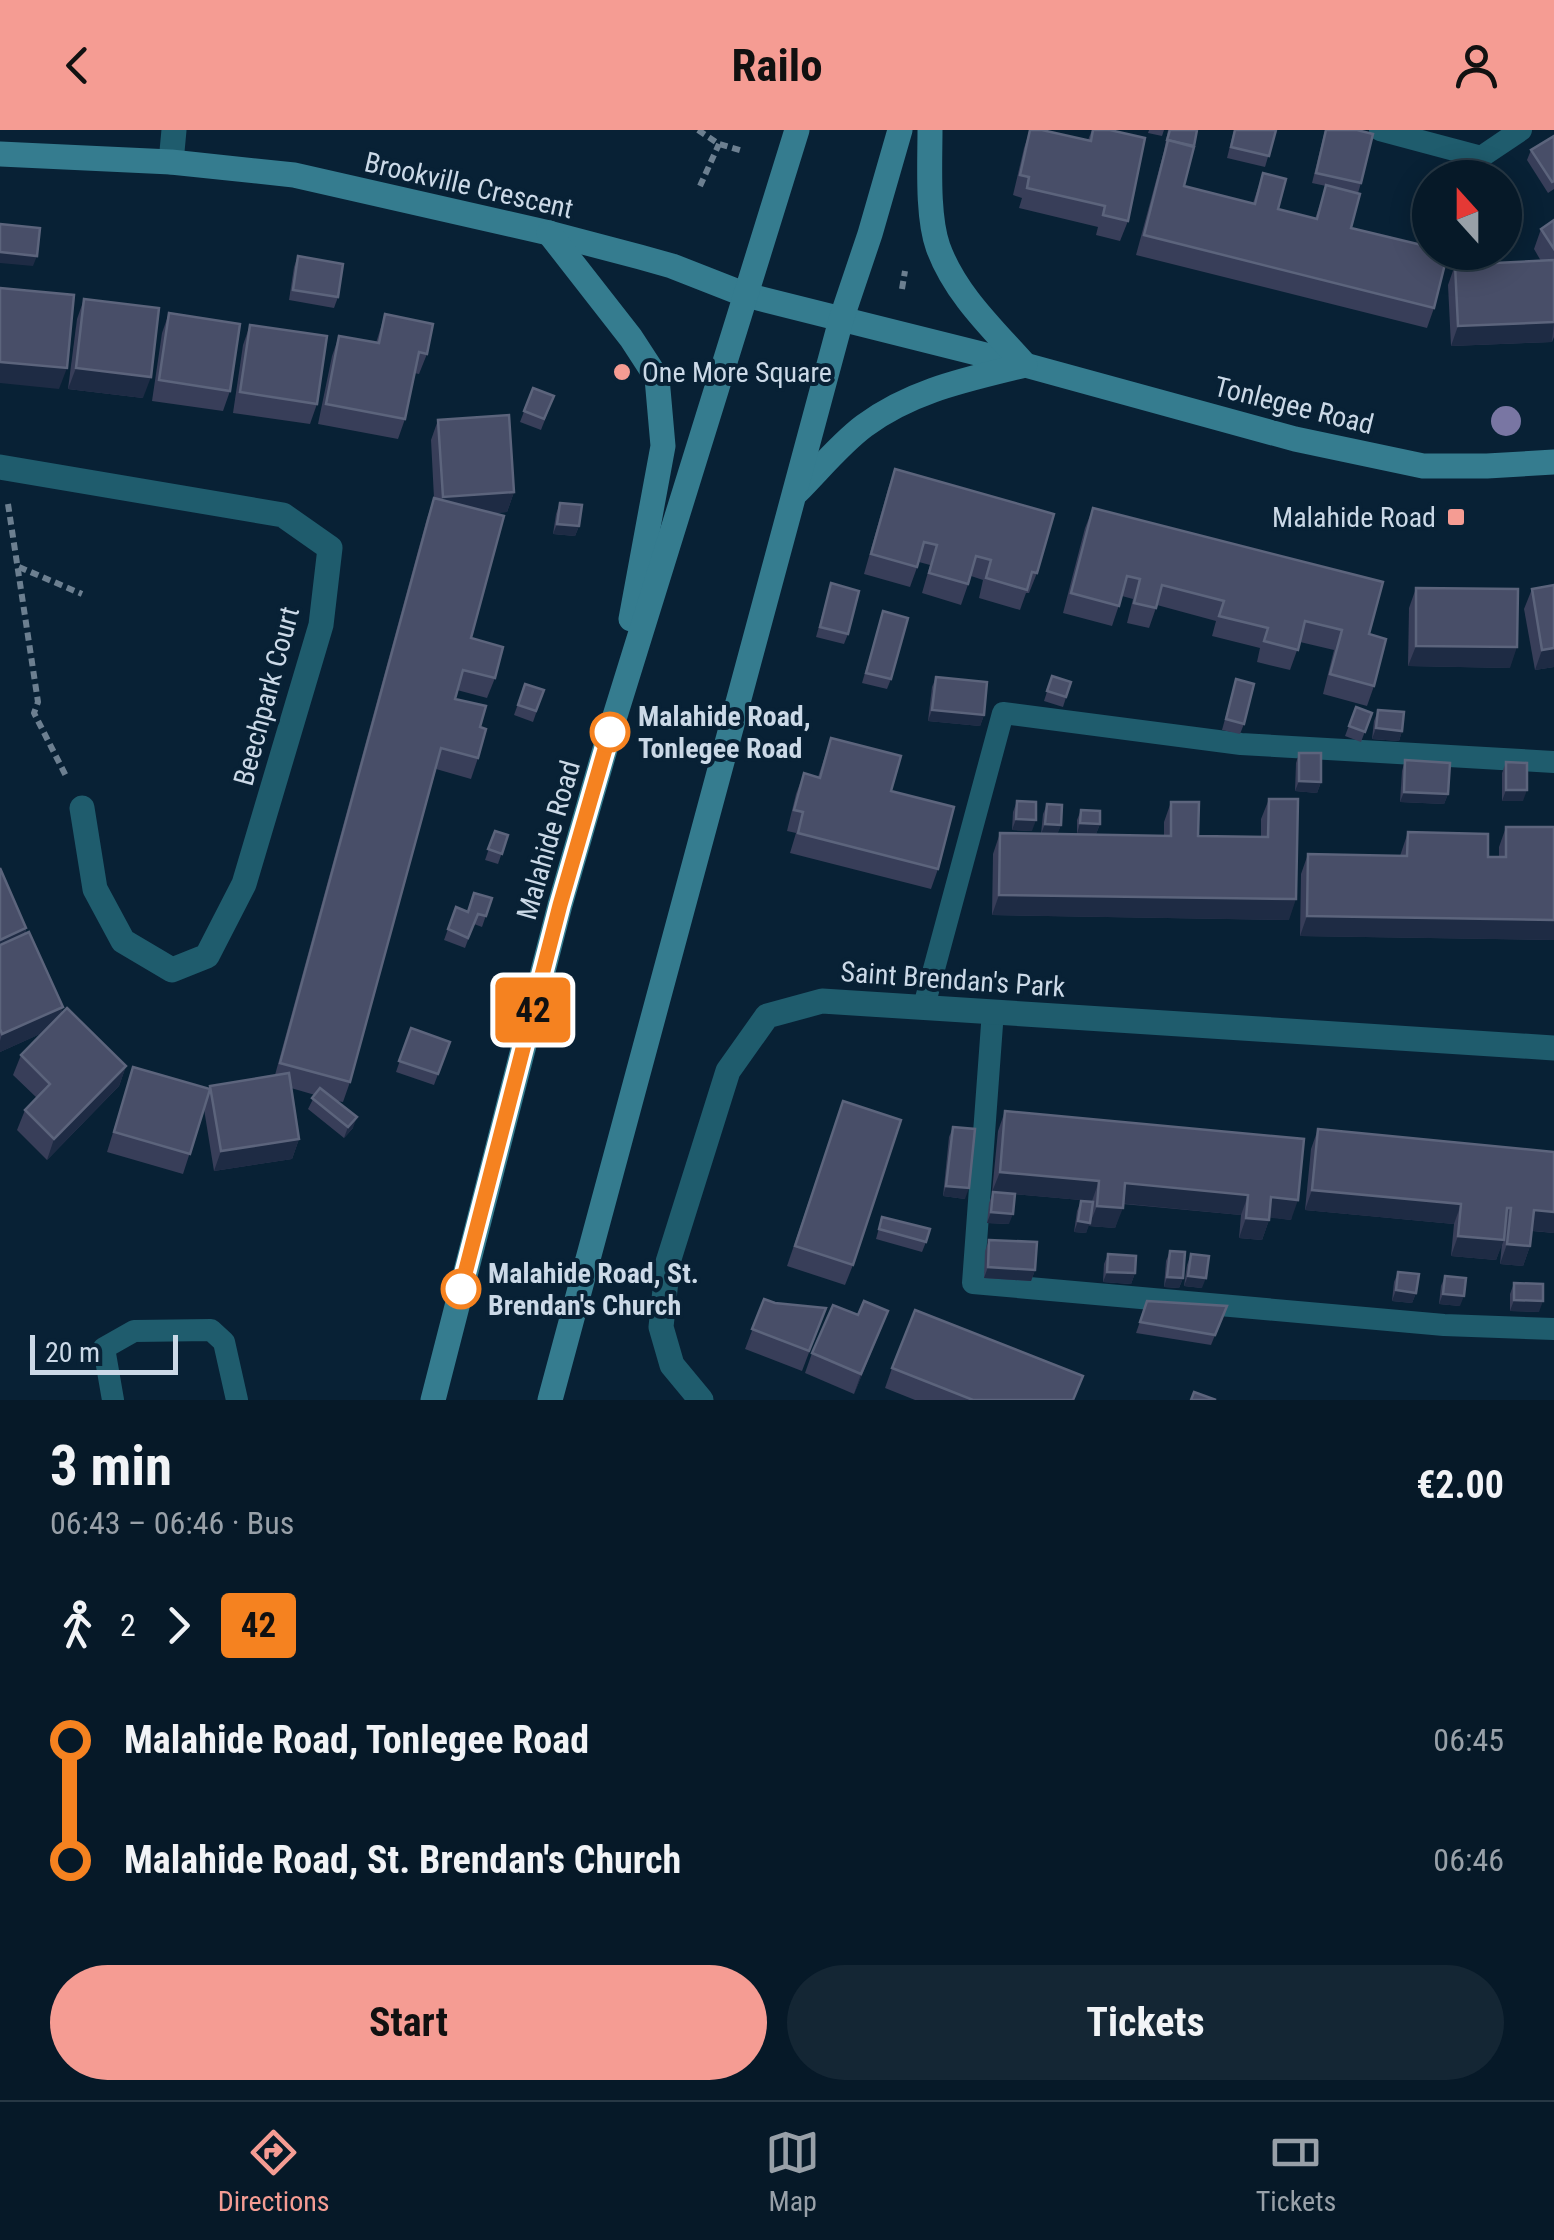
<!DOCTYPE html>
<html lang="en">
<head>
<meta charset="utf-8">
<style>
	body { margin:0; font-family:"Roboto Condensed",sans-serif; background:#142634; color:#f1f3f6; height:100vh; display:flex; flex-direction:column; font-size:38px; white-space:nowrap }
	* { box-sizing:border-box; margin:0 }
	p { font-size:32px; color:#98a0a8 }
	.icon { flex:none; width:55px; height:55px; fill:none; stroke:currentColor; stroke-width:2; stroke-linecap:round; stroke-linejoin:round }
	.map { position:relative; height:1270px; overflow:hidden }
	.drawer { display:flex; flex-direction:column; background:#061928; flex:1 }
	.drawer>* { flex:none }
	.badge { padding:0 20px; border-radius:8px; font-size:35px; line-height:65px }
	.needle { width:65px; rotate:339deg }
	.fabs { position:absolute; left:1412px; top:30px; display:grid; gap:20px }
	.fabs a { display:grid; place-items:center; width:110px; height:110px; border-radius:50%; background:#061928; box-shadow:0 5px 25px #0003,0 0 0 2px #273845; font-size:50px }
	.scale { position:absolute; left:30px; bottom:25px; width:148px; box-sizing:border-box; padding-left:10px; border:5px solid #cbd9e7; border-top:0; font-size:28px; line-height:35px; white-space:nowrap; color:#cbd9e7; -webkit-text-stroke:8px #082135; paint-order:stroke }
	.map>.badge { position:absolute; translate:-50% -50%; box-shadow:0 0 0 5px #fff }
	.legs { display:flex; align-items:center; gap:15px; height:110px; padding:0 50px; font-size:32px }
	.legs p { margin-inline-start:auto }
	.head { display:flex; align-items:center; justify-content:space-between; height:170px; padding:0 50px }
	h1 { font-size:55px; font-weight:700; line-height:75px }
	.cta { display:flex; gap:20px; margin-top:auto; padding:20px 50px }
	.cta a { flex:1; height:115px; border-radius:60px; background:#f59c93; color:#111; font-size:40px; font-weight:700; line-height:115px; text-align:center }
	.cta a+a { background:#142634; color:#f1f3f6 }
	ul { padding:0 50px; list-style:none }
	li { display:flex; align-items:center; gap:35px; height:120px; font-size:38px }
	li i { display:grid; place-items:center; width:15px; height:100%; margin:0 12px; background:currentColor }
	li i::after { content:''; width:25px; height:25px; margin:-12px; border:8px solid; border-radius:50%; background:#061928 }
	li p { margin-inline-start:auto }
	li:first-child i { background:linear-gradient(#0000 50%,currentColor 0) }
	li:last-child i { background:linear-gradient(currentColor 50%,#0000 0) }
	header { display:flex; justify-content:space-between; align-items:center; height:130px; padding:0 50px; background:#f59c93; color:#111; font-size:45px; font-weight:700 }
	.menu { display:flex; justify-content:space-around; align-items:center; height:140px; border-top:2px solid #273845; background:#061928; font-size:28px; color:#98a0a8 }
	.menu a { display:grid; justify-items:center; gap:5px }
	.menu .current { color:#f59c93 }
	.map>svg:first-child { display:block }
</style>
</head>
<body>
<header><svg class="icon" aria-label="back" viewBox="0 0 24 24"><path d="M15 5l-7 7 7 7"/></svg>Railo<svg class="icon" aria-label="person" viewBox="0 0 24 24"><circle cx="12" cy="8" r="4"/><path d="M4 21q1-7 8-7t8 7"/></svg></header>
<div class="map">
<svg width="1554" height="1270" viewBox="0 0 1554 1270">
	<rect width="100%" height="100%" fill="#082135"/>
	<g fill="none" stroke-linecap="round" stroke-linejoin="round">
		<g stroke="#6c7f90" stroke-width="6" stroke-dasharray="8 5" stroke-linecap="butt">
			<path d="M698,0L719,14L743,21"/>
			<path d="M700,56L719,14"/>
			<path d="M902,159L905,141"/>
			<path d="M8,374L38,572L34,583L66,646"/>
			<path d="M19,437L82,464"/>
		</g>
		<g stroke="#1f5c6d" stroke-width="22">
			<path d="M1380,0L1481,27L1521,0"/>
			<path d="M924,876L1003,583L1241,614L1554,632"/>
			<path d="M993,881L973,1153L1444,1195L1554,1199"/>
			<path d="M113,1270L104,1218L134,1201L211,1200L224,1212L237,1270"/>
		</g>
		<g stroke="#1f5c6d" stroke-width="25">
			<path d="M171,32L174,0"/>
			<path d="M0,337L283,385L330,418L321,495L244,754L207,826L172,840L123,811L95,759L82,678"/>
			<path d="M701,1270L672,1235L661,1197L668,1132L728,941L767,886L822,871L1554,918"/>
		</g>
		<g stroke="#357c8f" stroke-width="25">
			<path d="M0,24L171,32L294,45L549,103L640,127L672,136L746,165L1025,235L1295,309L1423,336H1487L1554,332"/>
			<path d="M549,103L631,208L657,248L663,316L631,489"/>
			<path d="M797,362C819,340 840,314 864,296C912,260 969,249 1025,235C993,199 955,164 938,117C927,86 930,33 930,0"/>
			<path d="M433,1270L560,775L610,602L797,0"/>
			<path d="M550,1270L841,190L870,104L900,0"/>
		</g>
	</g>
	<circle fill="#7976a3" cx="1506" cy="291" r="15"/>
	<g fill="#383e59">
		<path d="M1030,0L1088,10L1092,0L1128,91L1120,111L1096,105L1098,97L1019,78L1022,68L1013,65L1024,18Z"/>
		<path d="M1149,0H1164L1162,6L1148,3Z"/>
		<path d="M1168,0H1197L1184,56L1253,73L1263,43L1278,79L1315,89L1326,56L1312,53L1325,0H1357L1361,53L1358,63L1351,98L1429,117L1430,113L1434,178L1427,198L1136,125L1164,21Z"/>
		<path d="M1234,0H1276L1265,37L1227,28Z"/>
		<path d="M1554,6V59L1548,63L1527,30L1531,20Z"/>
		<path d="M1554,90V207L1552,212L1451,216L1448,155L1455,135L1541,131L1534,119L1541,99Z"/>
		<path d="M298,126L338,167L334,178L289,170L294,137Z"/>
		<path d="M84,169L143,268L68,259L77,189Z"/>
		<path d="M169,183L230,261L223,281L152,271L162,203Z"/>
		<path d="M385,184L427,224L419,244L414,243L405,289L398,309L318,294L332,226L339,206L376,213Z"/>
		<path d="M250,195L317,274L310,294L233,283L243,215Z"/>
		<path d="M533,258L554,266L541,300L520,292Z"/>
		<path d="M438,290L514,362L507,382L493,383L471,508L495,548L487,568L457,560L455,569L480,597L478,628L471,649L436,639L350,952L343,972L336,971L353,998L344,1008L308,979L315,965L291,958L299,1009L292,1029L214,1041L204,979L183,1044L107,1022L133,937L209,959L210,956L275,945L427,388L434,368L431,310Z"/>
		<path d="M895,339L1037,443L1029,463H1026L1020,480L979,468L983,450L971,446L961,475L922,463L930,435L919,432L910,457L864,444L888,359Z"/>
		<path d="M560,373L579,396L575,406L553,404L556,384Z"/>
		<path d="M1093,378L1369,504L1374,556L1367,576L1323,564L1334,520L1300,512L1290,540L1257,532L1260,518L1212,506L1216,491L1157,475L1149,498L1127,493L1133,469L1122,466L1112,496L1063,483L1085,398Z"/>
		<path d="M831,453L848,504L844,514L816,507Z"/>
		<path d="M1554,455V537L1535,540L1524,479L1532,459Z"/>
		<path d="M1416,458L1510,538L1408,536L1409,478Z"/>
		<path d="M883,481L891,549L887,559L862,553Z"/>
		<path d="M1052,546L1071,552L1063,577L1044,571Z"/>
		<path d="M936,547L984,585L980,596L928,591L932,557Z"/>
		<path d="M1236,549L1244,594L1240,604L1222,600Z"/>
		<path d="M525,554L544,560L533,592L514,585Z"/>
		<path d="M1356,577L1372,583L1361,612L1345,606Z"/>
		<path d="M1378,580L1402,601L1399,611L1372,609L1374,591Z"/>
		<path d="M831,608L891,661L938,739L931,759L790,723L796,703L787,701L796,664L804,643L818,647Z"/>
		<path d="M1299,623L1321,652L1317,663L1295,661L1296,633Z"/>
		<path d="M1405,630L1448,664L1444,674L1400,672L1402,641Z"/>
		<path d="M1506,632L1523,671H1502V643Z"/>
		<path d="M1269,669L1289,790L992,785L993,724L1000,703L1041,704L1043,684L1047,674L1061,695L1057,704L1164,706V692L1171,672L1198,706L1261,707V689Z"/>
		<path d="M1017,671L1032,701L1012,700L1013,682Z"/>
		<path d="M1081,680L1100,694L1096,704H1077V690Z"/>
		<path d="M1506,697H1554V810L1300,806L1301,744L1308,724L1400,726L1408,702L1488,727H1499V717Z"/>
		<path d="M495,701L508,705L498,734L485,730Z"/>
		<path d="M0,738L26,798L25,804L63,877L60,885L126,936L119,956L47,1030L17,1000L25,980L37,968L13,945L21,925L42,903L0,922Z"/>
		<path d="M492,768L482,797L474,794L465,818L444,810L456,777L467,782Z"/>
		<path d="M411,898L450,912L434,955L396,942Z"/>
		<path d="M1005,981L1304,1009L1291,1090L1270,1087L1262,1110L1239,1108L1241,1085L1123,1074L1115,1098L1089,1096V1093L1086,1103L1074,1102L1077,1081L1081,1071H1092L992,1062L998,1001Z"/>
		<path d="M836,991L853,1135L845,1155L787,1136Z"/>
		<path d="M953,997L965,1069L943,1066L949,1007Z"/>
		<path d="M1318,999L1554,1022V1103L1532,1101L1530,1116L1523,1136L1500,1134L1502,1113L1496,1130L1451,1126L1454,1094L1305,1080L1311,1019Z"/>
		<path d="M993,1062L1009,1094L987,1093L989,1073Z"/>
		<path d="M882,1087L926,1112L922,1122L876,1109Z"/>
		<path d="M989,1110L1035,1140L1031,1151L984,1148L985,1121Z"/>
		<path d="M1170,1121L1183,1148L1179,1158L1164,1157L1166,1131Z"/>
		<path d="M1108,1124L1135,1143L1131,1154L1103,1152L1104,1134Z"/>
		<path d="M1191,1124L1202,1158L1184,1156L1187,1135Z"/>
		<path d="M1398,1142L1416,1163L1412,1173L1392,1171L1394,1152Z"/>
		<path d="M1445,1146L1460,1176L1439,1174L1441,1156Z"/>
		<path d="M1514,1153L1539,1182L1510,1181V1164Z"/>
		<path d="M764,1169L775,1173L826,1178L802,1241L745,1219Z"/>
		<path d="M1147,1171L1227,1176L1211,1215L1136,1203Z"/>
		<path d="M888,1181L854,1264L805,1243L812,1223L858,1185Z"/>
		<path d="M892,1238L1074,1270H915L885,1258Z"/>
	</g>
	<g fill="#1e2b44">
		<path d="M0,122L37,126L33,136L0,133Z"/>
		<path d="M1554,192L1552,212L1451,216L1458,196Z"/>
		<path d="M0,232L67,238L59,259L0,253Z"/>
		<path d="M76,238L151,247L143,268L68,259Z"/>
		<path d="M514,362L507,382L436,387L443,367Z"/>
		<path d="M557,394L579,396L575,406L553,404Z"/>
		<path d="M1416,516L1517,517L1510,538L1408,536Z"/>
		<path d="M1554,518V537L1535,540L1542,520Z"/>
		<path d="M932,580L984,585L980,596L928,591Z"/>
		<path d="M1376,598L1402,601L1399,611L1372,609Z"/>
		<path d="M1299,651L1321,652L1317,663L1295,661Z"/>
		<path d="M1506,660H1527L1523,671H1502Z"/>
		<path d="M1404,662L1448,664L1444,674L1400,672Z"/>
		<path d="M1016,689L1036,690L1032,701L1012,700Z"/>
		<path d="M1080,693L1100,694L1096,704H1077Z"/>
		<path d="M1045,694L1061,695L1057,705L1041,704Z"/>
		<path d="M999,765L1296,769L1289,790L992,785Z"/>
		<path d="M1307,786L1554,790V810L1300,806Z"/>
		<path d="M26,798L19,819L0,827V810Z"/>
		<path d="M63,877L56,897L0,922V911L2,904Z"/>
		<path d="M126,936L119,956L47,1030L54,1009Z"/>
		<path d="M357,987L353,998L344,1008L348,997Z"/>
		<path d="M299,1009L292,1029L214,1041L221,1021Z"/>
		<path d="M1000,1042L1099,1051L1092,1071L992,1062Z"/>
		<path d="M1125,1053L1248,1065L1241,1085L1118,1073Z"/>
		<path d="M946,1056L969,1058L965,1069L943,1066Z"/>
		<path d="M1312,1060L1461,1074L1454,1094L1305,1080Z"/>
		<path d="M1271,1067L1298,1070L1291,1090L1264,1087Z"/>
		<path d="M1097,1076L1123,1078L1115,1098L1089,1096Z"/>
		<path d="M1534,1080L1554,1082V1103L1526,1100Z"/>
		<path d="M991,1082L1013,1084L1009,1094L987,1093Z"/>
		<path d="M1246,1088L1269,1090L1262,1110L1239,1108Z"/>
		<path d="M1078,1091L1090,1093L1086,1103L1074,1102Z"/>
		<path d="M1458,1106L1504,1110L1496,1130L1451,1126Z"/>
		<path d="M1507,1114L1530,1116L1523,1136L1500,1134Z"/>
		<path d="M988,1137L1035,1140L1031,1151L984,1148Z"/>
		<path d="M1107,1142L1135,1143L1131,1154L1103,1152Z"/>
		<path d="M1188,1146L1206,1148L1202,1158L1184,1156Z"/>
		<path d="M1167,1147L1183,1148L1179,1158L1164,1157Z"/>
		<path d="M1396,1160L1416,1163L1412,1173L1392,1171Z"/>
		<path d="M1443,1164L1464,1166L1460,1176L1439,1174Z"/>
		<path d="M1514,1170L1543,1171L1539,1182L1510,1181Z"/>
		<path d="M888,1181L880,1202L854,1264L861,1244Z"/>
	</g>
	<g fill="#484e68" stroke="#5c647c" stroke-width="2.5">
		<path d="M1030,0H1042L1091,11L1093,0H1110L1145,8L1128,91L1103,85L1105,76L1027,58L1029,47L1020,45Z"/>
		<path d="M1170,0H1197L1194,16L1167,10Z"/>
		<path d="M1235,0H1276L1269,26L1231,17Z"/>
		<path d="M1326,0H1357L1373,4L1361,53L1316,43Z"/>
		<path d="M1554,6V51L1552,52L1531,20Z"/>
		<path d="M1168,10L1194,17L1184,56L1255,74L1263,43L1286,49L1278,79L1317,89L1326,55L1360,64L1351,98L1430,117V122H1448L1434,178L1144,105Z"/>
		<path d="M1554,90V119L1541,99Z"/>
		<path d="M0,94L40,98L37,126L0,122Z"/>
		<path d="M298,126L343,134L338,167L293,160Z"/>
		<path d="M1554,130V192L1458,196L1455,135Z"/>
		<path d="M0,158L74,165L67,238L0,232Z"/>
		<path d="M84,169L159,178L151,247L76,238Z"/>
		<path d="M169,183L240,194L230,261L159,250Z"/>
		<path d="M385,184L433,194L427,224L419,222L405,289L326,274L339,206L379,213Z"/>
		<path d="M250,195L327,206L317,274L240,262Z"/>
		<path d="M533,258L554,266L544,289L524,281Z"/>
		<path d="M509,285L514,362L443,367L438,290Z"/>
		<path d="M895,339L1054,384L1037,443L1032,442L1027,460L986,448L991,430L976,426L968,454L929,443L937,415L924,412L917,437L871,424Z"/>
		<path d="M434,368L504,386L471,508L503,517L495,548L463,540L455,569L486,576L480,597L486,599L478,628L441,618L350,952L280,933Z"/>
		<path d="M560,373L582,375L579,396L557,394Z"/>
		<path d="M1093,378L1383,452L1369,504L1386,509L1374,556L1330,544L1342,500L1305,491L1298,520L1264,511L1268,498L1219,486L1224,471L1162,455L1156,478L1134,473L1140,449L1127,446L1119,476L1071,463Z"/>
		<path d="M831,453L859,461L848,504L820,497Z"/>
		<path d="M1554,455V518L1542,520L1532,459Z"/>
		<path d="M1416,458L1518,459L1517,517L1416,516Z"/>
		<path d="M883,481L908,488L891,549L866,543Z"/>
		<path d="M1052,546L1071,552L1066,567L1047,561Z"/>
		<path d="M936,547L987,552L984,585L932,580Z"/>
		<path d="M1236,549L1254,554L1244,594L1226,589Z"/>
		<path d="M525,554L544,560L536,581L518,575Z"/>
		<path d="M1356,577L1372,583L1365,602L1349,596Z"/>
		<path d="M1378,580L1404,582L1402,601L1376,598Z"/>
		<path d="M831,608L901,626L891,661L954,677L938,739L798,703L803,682L794,680L804,643L820,648Z"/>
		<path d="M1299,623H1321V652L1299,651Z"/>
		<path d="M1405,630L1450,633L1448,664L1404,662Z"/>
		<path d="M1506,632L1527,633V660H1506Z"/>
		<path d="M1269,669H1298L1296,769L999,765L1000,703L1171,706V672H1199L1198,706L1268,707Z"/>
		<path d="M1017,671L1036,672V690L1016,689Z"/>
		<path d="M1047,674L1062,675L1061,695L1045,694Z"/>
		<path d="M1081,680L1100,681V694L1080,693Z"/>
		<path d="M1506,697H1554V790L1307,786L1308,724L1407,726L1408,702L1488,704V727H1506Z"/>
		<path d="M495,701L508,705L502,724L488,719Z"/>
		<path d="M0,738L26,798L0,810Z"/>
		<path d="M474,763L492,768L486,786L478,784L468,808L448,799L456,777L468,782Z"/>
		<path d="M29,802L63,877L2,904L0,899V815Z"/>
		<path d="M67,878L126,936L54,1009L25,980L50,954L21,925Z"/>
		<path d="M411,898L450,912L438,944L399,931Z"/>
		<path d="M133,937L210,959L190,1024L114,1002Z"/>
		<path d="M289,943L299,1009L221,1021L210,956Z"/>
		<path d="M320,958L357,987L348,997L312,968Z"/>
		<path d="M843,971L901,990L853,1135L795,1116Z"/>
		<path d="M1005,981L1304,1009L1298,1070L1271,1067L1269,1090L1246,1088L1248,1065L1125,1053L1123,1078L1097,1076L1099,1051L1000,1042Z"/>
		<path d="M953,997L975,999L969,1058L946,1056Z"/>
		<path d="M1318,999L1554,1022V1082L1534,1080L1530,1116L1507,1114L1511,1078H1507L1504,1110L1458,1106L1461,1074L1312,1060Z"/>
		<path d="M993,1062L1015,1064L1013,1084L991,1082Z"/>
		<path d="M1081,1071L1093,1072L1090,1093L1078,1091Z"/>
		<path d="M882,1087L930,1099L926,1112L879,1099Z"/>
		<path d="M989,1110L1037,1112L1035,1140L988,1137Z"/>
		<path d="M1170,1121L1185,1122L1183,1148L1167,1147Z"/>
		<path d="M1108,1124L1136,1126L1135,1143L1107,1142Z"/>
		<path d="M1191,1124L1209,1126L1206,1148L1188,1146Z"/>
		<path d="M1398,1142L1419,1144L1416,1163L1396,1160Z"/>
		<path d="M1445,1146L1466,1148L1464,1166L1443,1164Z"/>
		<path d="M1514,1153L1543,1154V1171L1514,1170Z"/>
		<path d="M764,1169L775,1173L826,1178L809,1221L752,1199Z"/>
		<path d="M864,1171L888,1181L861,1244L812,1223L833,1175L858,1185Z"/>
		<path d="M1147,1171L1227,1176L1215,1205L1140,1192Z"/>
		<path d="M915,1180L1083,1246L1073,1270H973L892,1238Z"/>
		<path d="M1194,1262L1216,1270H1191Z"/>
	</g>
	<g fill="none" stroke-linecap="round" stroke-linejoin="round">
		<defs>
			<path id="line-1" d="M461,1159L560,775L610,602"/>
		</defs>
		<use href="#line-1" stroke="#fff" stroke-width="22"/>
		<use href="#line-1" stroke="#f58220" stroke-width="15"/>
	</g>
	<g fill="#f59c93" stroke="#082135" stroke-width="4">
		<circle cx="622" cy="242" r="10"/>
		<rect x="1446" y="377" width="20" height="20" rx="5"/>
	</g>
	<g fill="#fff" stroke="#f58220" stroke-width="5">
		<circle cx="610" cy="602" r="18"/>
		<circle cx="461" cy="1159" r="18"/>
	</g>
	<g text-anchor="middle" stroke-width="8" stroke-linejoin="round" paint-order="stroke">
		<g font-size="28" fill="#cbd9e7" stroke="#082135">
			<text transform="translate(469 55) rotate(13)" y="10">Brookville Crescent</text>
			<text transform="translate(1294 275) rotate(14)" y="10">Tonlegee Road</text>
			<text transform="translate(266 566) rotate(-75)" y="10">Beechpark Court</text>
			<text transform="translate(548 710) rotate(-74)" y="10">Malahide Road</text>
			<text transform="translate(953 849) rotate(4)" y="10">Saint Brendan's Park</text>
		</g>
		<g font-size="28" fill="#cbd9e7" stroke="#082135" text-anchor="start">
			<text x="642" y="252">One More Square</text>
			<text x="1436" y="397" text-anchor="end">Malahide Road</text>
		</g>
		<g font-size="28" font-weight="bold" fill="#cbd9e7" stroke="#082135" text-anchor="start">
			<text x="638" y="596">Malahide Road,<tspan x="638" dy="32">Tonlegee Road</tspan></text>
			<text x="488" y="1153">Malahide Road, St.<tspan x="488" dy="32">Brendan's Church</tspan></text>
		</g>
	</g>
</svg>
<div class="fabs">
<a><svg class="needle" viewBox="-14 -14 28 28"><path d="M0-13l5 13h-10z" fill="#e53935"/><path d="M0 13l5-13h-10z" fill="#98a0a8"/></svg></a>
</div>
<div class="scale">20 m</div>
<b class="badge" style="left:533px;top:880px;background:#f58220;color:#111">42</b>
</div>
<section class="drawer">
<div class="head"><div><h1>3 min</h1><p>06:43 – 06:46 · Bus</p></div><b>€2.00</b></div>
<div class="legs"><svg class="icon" aria-label="walk" viewBox="0 0 24 24"><circle cx="13" cy="4" r="2"/><path d="M13 8l-2 6 4 7M11 14l-3 7M7 12l3-4h3l4 4"/></svg>2<svg class="icon" aria-label="forward" viewBox="0 0 24 24"><path d="M9 5l7 7-7 7"/></svg><b class="badge" style="background:#f58220;color:#111">42</b></div>
<ul>
<li><i style="color:#f58220"></i><b>Malahide Road, Tonlegee Road</b><p>06:45</p></li>
<li><i style="color:#f58220"></i><b>Malahide Road, St. Brendan's Church</b><p>06:46</p></li>
</ul>
<div class="cta"><a>Start</a><a>Tickets</a></div>
</section>
<nav class="menu">
<a class="current"><svg class="icon" aria-label="directions" viewBox="0 0 24 24"><path d="M12 3l9 9-9 9-9-9zM9 14v-3h6M13 9l2 2-2 2"/></svg>Directions</a>
<a><svg class="icon" aria-label="map" viewBox="0 0 24 24"><path d="M3 6l6-2 6 2 6-2v14l-6 2-6-2-6 2zM9 4v14M15 6v14"/></svg>Map</a>
<a><svg class="icon" aria-label="tickets" viewBox="0 0 24 24"><path d="M3 7h18v10H3zM15 7v10"/></svg>Tickets</a>
</nav>
</body>
</html>
